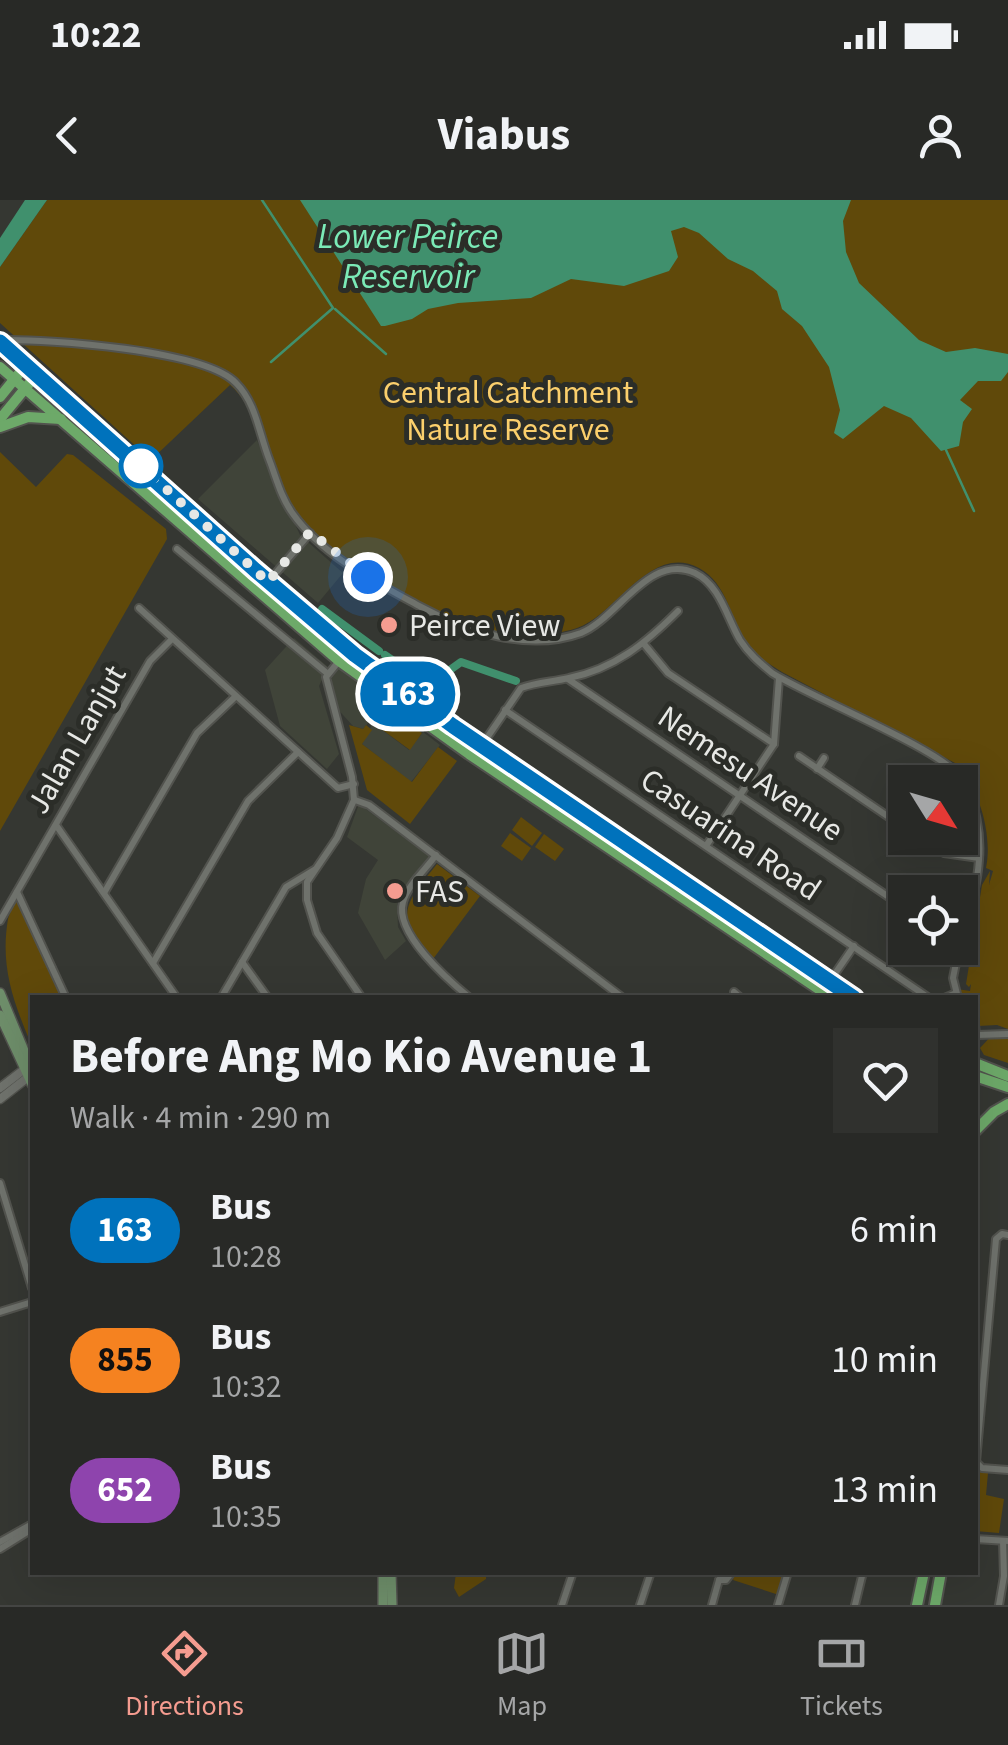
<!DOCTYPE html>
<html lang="en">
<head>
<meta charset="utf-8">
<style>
	body { margin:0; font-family:"Source Sans 3",sans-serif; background:#30312e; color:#f1f3f6; height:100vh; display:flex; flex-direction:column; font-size:38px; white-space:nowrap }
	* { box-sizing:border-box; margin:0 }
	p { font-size:32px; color:#a5a6a7 }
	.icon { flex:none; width:55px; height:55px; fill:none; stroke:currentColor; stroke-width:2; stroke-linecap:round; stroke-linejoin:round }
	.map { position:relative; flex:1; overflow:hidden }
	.sheet { position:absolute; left:30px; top:795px; width:948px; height:580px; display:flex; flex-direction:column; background:#282926; border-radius:0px; box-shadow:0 10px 40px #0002,0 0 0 2px #444543 }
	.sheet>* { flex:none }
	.badge { padding:0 20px; border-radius:32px; font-size:35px; line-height:65px }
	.needle { width:65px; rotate:127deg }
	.fabs { position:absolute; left:888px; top:565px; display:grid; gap:20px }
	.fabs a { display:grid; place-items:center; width:90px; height:90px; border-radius:0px; background:#282926; box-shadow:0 10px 40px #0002,0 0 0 2px #444543; font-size:50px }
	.you { position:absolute; width:50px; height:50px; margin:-25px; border:8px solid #fff; border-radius:50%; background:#1a73e8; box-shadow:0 0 0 15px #1a73e833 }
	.map>.badge { position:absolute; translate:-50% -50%; box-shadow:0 0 0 5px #fff }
	.round { display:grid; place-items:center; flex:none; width:105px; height:105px; border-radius:0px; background:#30312e }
	.headline { display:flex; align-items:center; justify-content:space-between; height:170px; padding:0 40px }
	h1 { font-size:48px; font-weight:700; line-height:75px }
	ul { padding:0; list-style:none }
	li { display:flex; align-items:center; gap:30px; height:130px; padding:0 40px }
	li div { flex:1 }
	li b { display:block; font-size:38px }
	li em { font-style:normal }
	li .badge { min-width:110px; font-weight:700; text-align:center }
	.status { display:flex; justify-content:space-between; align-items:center; height:70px; padding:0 50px; background:#282926; direction:ltr }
	.status svg { height:28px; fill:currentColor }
	header { display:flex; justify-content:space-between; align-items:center; height:130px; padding:0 40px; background:#282926; font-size:45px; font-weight:700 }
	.tabs { display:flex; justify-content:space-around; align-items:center; height:140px; border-top:2px solid #444543; background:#282926; font-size:28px; color:#a5a6a7 }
	.tabs a { display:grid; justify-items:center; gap:5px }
	.tabs .current { color:#f59c90 }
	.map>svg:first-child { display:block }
</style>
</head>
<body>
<div class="status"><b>10:22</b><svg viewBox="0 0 49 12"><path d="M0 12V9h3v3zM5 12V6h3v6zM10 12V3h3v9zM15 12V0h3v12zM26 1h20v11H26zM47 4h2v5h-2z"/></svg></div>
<header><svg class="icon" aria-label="back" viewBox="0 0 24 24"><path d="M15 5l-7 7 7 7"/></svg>Viabus<svg class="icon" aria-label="person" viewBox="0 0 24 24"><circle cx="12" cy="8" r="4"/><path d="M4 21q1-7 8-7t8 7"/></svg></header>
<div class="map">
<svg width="1008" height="1405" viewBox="0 0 1008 1405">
	<rect width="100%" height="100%" fill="#353732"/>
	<g fill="#404439">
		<path d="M257,240L300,335L343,373L318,403L198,299Z"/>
		<path d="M294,438L328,467L319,486L339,554L327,569L280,526L265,470Z"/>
		<path d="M339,467L384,504L363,529L353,526L334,505L329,482Z"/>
		<path d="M373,523L409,550L423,532L440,545L411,582L362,544Z"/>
		<path d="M359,604L430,657L397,704L398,727L406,741L385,760L358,713L366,679L378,660L347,637Z"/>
	</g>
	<g fill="#60490a">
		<path d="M47,0H1008V829L997,825L978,826L975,821V798L962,797L957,789L970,791L971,784L969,787L966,784L982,685L990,671L989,685L993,671L986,668C993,635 979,586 955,563L782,472C769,464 756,456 747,444C730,419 728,384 699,368C651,342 616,415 577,428C507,451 427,412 371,374C341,354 303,331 285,300C264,263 262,213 230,185L151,260L0,123V67Z"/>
		<path d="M0,252L36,287L67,254L73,255L166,329L167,339L0,631Z"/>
		<path d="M386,506L422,533L410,550L373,523Z"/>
		<path d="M349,525L363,529L366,525L372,530L362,544L412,582L438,547L457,561L410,624L367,590Z"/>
		<path d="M521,617L542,633L532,646L512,630Z"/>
		<path d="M510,633L531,648L522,661L501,646Z"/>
		<path d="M544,634L564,649L555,661L535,647Z"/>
		<path d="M437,664L480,696L433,759C392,716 405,704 437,664Z"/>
		<path d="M19,699L17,703L63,797L32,798V846C13,802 0,766 8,719C11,710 13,705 19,699Z"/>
		<path d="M994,833L1008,839V863L984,855L980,848Z"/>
		<path d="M975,1267L988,1273L986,1295L1004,1299L999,1333L975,1331Z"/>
		<path d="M456,1373L486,1377V1379L459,1397L454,1388Z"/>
		<path d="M735,1373H786L779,1395L733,1380Z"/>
	</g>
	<g fill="#40906d">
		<path d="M25,0H47L0,67V38Z"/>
		<path d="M300,0H851L843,21L846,52L859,83L919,140L946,152L975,148L1008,154V172L1001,181H978L960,200L972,209L963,222L959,246L941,251L911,218L884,206L843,239L834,233L840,210L829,167L802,126L782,109L777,91L753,71L728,59L699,33L684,27L671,31L678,57L669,71L624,86L571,79L531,98L458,103L428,109L412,119L385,126H381Z"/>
	</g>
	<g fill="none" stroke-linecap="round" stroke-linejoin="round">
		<g stroke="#40906d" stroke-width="2.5">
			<path d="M262,0L333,108L271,162"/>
			<path d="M335,109L386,154"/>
			<path d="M946,250L974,311"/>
		</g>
		<g stroke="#40906d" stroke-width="8">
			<path d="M322,409L379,451"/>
			<path d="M385,455L429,485L461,462L516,481"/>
		</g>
		<defs>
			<g id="minor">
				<path d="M1,140C49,139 205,150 236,183C256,203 259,233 269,259C276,277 281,298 293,314C323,356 377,383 421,407C467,432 529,452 581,433C618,418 649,352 695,373C720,385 727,418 740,440C749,454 760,463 772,473C810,497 941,549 961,578C976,602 981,633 979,660C977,689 968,716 960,744"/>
				<path d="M177,349L328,474"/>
				<path d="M269,381L310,333"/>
				<path d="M139,408L338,588L354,584"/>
				<path d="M644,444L668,473L774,544"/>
				<path d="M348,450L326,477L352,577L354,600L337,638L307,682V700L317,733L362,798"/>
				<path d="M568,479L905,708"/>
				<path d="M505,510L929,798"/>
				<path d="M480,548L521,488C537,482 552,482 569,478C614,469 646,443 678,411"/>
				<path d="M799,556L905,628"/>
				<path d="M817,569L824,558"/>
				<path d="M355,600L369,605L623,798"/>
				<path d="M56,625L177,798"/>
				<path d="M919,638L944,653L979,658"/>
				<path d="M706,646L774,544L779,478"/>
				<path d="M436,655C426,669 407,686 403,702C394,733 448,780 470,798"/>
				<path d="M17,692L66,798"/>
				<path d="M104,693L197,533L235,497"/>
				<path d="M0,721L150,461L172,439"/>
				<path d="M242,762L268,798"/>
				<path d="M153,763L248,601L298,552"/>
				<path d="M830,781L854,746"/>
				<path d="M734,792L741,798"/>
				<path d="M221,798L286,687L314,670"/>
				<path d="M944,798L956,793"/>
				<path d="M958,798L953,778L959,748"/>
				<path d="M975,824L976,837"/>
				<path d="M977,835L1008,834"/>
				<path d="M0,983L32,1088"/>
				<path d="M1008,1035L1002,1034L996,1039L976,1262L982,1268L1008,1270"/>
				<path d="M0,1112L32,1102"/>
				<path d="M975,1339L1008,1341"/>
				<path d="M0,1342L32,1324"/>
				<path d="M0,1349L32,1329"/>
				<path d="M719,1380H726L732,1372"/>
				<path d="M562,1405L573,1372"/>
				<path d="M640,1405L651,1372"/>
				<path d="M712,1405L719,1380"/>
				<path d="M778,1405L788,1372"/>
				<path d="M855,1405L863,1372"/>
				<path d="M999,1405L1004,1376L1003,1341"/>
			</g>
			<g id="tertiary">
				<path d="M0,888L26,868"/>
				<path d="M0,899L32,874"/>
			</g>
			<g id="secondary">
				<path d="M0,793L32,870"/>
				<path d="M0,815L32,884"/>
				<path d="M383,1372V1405"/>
				<path d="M391,1372L392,1405"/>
			</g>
			<g id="primary">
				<path d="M0,142L255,370L355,455L453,526L854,798"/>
				<path d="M0,167L339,461L469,554L832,798"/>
				<path d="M0,197L26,165"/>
				<path d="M0,219L37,174"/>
				<path d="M0,227L28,217L61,219"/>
				<path d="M975,863L1008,876"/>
				<path d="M975,876L1008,887"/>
				<path d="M975,931L994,912L1008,904"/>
				<path d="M917,1405L924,1372"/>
				<path d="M935,1405L941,1372"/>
			</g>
		</defs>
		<use href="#minor" stroke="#52534e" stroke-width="10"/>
		<use href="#tertiary" stroke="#52534e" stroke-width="11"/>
		<use href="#secondary" stroke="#52534e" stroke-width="12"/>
		<use href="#primary" stroke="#52534e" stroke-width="14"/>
		<use href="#minor" stroke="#6f726c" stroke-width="6"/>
		<use href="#tertiary" stroke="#6f726c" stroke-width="8"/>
		<use href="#secondary" stroke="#6e8e6a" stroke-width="9"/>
		<use href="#primary" stroke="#6da969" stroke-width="10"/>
	</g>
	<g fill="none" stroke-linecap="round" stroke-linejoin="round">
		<defs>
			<path id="line" d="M0,142L255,370L355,455L453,526L854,798"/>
		</defs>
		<use href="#line" stroke="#fff" stroke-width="22"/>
		<use href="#line" stroke="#0072bc" stroke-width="15"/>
		<path stroke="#e7e8e5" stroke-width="10" stroke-dasharray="0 18" d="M141,266L268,382L310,332L368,377"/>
	</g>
	<circle fill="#fff" stroke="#0072bc" stroke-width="5" cx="141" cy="266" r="20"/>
	<g fill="#f59c90" stroke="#2b2d28" stroke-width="4">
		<circle cx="389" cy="425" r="10"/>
		<circle cx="395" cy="691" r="10"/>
	</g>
	<g text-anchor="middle" stroke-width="10" stroke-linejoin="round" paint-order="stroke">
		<g font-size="32" fill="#fbcf6c" stroke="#2b2d28">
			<text x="508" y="203">Central Catchment<tspan x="508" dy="37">Nature Reserve</tspan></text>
		</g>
		<g font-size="32" fill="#e7e8e5" stroke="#2b2d28" text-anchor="start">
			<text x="409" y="436">Peirce View</text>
			<text x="415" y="702">FAS</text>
		</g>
		<g font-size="32" fill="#e7e8e5" stroke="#2b2d28">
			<text transform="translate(76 539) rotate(-60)" y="11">Jalan Lanjut</text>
			<text transform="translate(751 573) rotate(34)" y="11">Nemesu Avenue</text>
			<text transform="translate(731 634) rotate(34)" y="11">Casuarina Road</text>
		</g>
		<g font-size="35" font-style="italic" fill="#7beab7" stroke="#2b2d28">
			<text x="408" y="48">Lower Peirce<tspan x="408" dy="40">Reservoir</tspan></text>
		</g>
	</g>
</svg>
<div class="fabs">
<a><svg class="needle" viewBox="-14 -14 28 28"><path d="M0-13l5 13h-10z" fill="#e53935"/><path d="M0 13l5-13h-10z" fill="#a5a6a7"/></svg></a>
<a><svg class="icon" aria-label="locate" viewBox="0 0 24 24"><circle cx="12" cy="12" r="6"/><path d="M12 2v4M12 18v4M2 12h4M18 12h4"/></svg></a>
</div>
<div class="you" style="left:368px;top:377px"></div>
<b class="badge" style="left:408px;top:494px;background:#0072bc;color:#fff">163</b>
<section class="sheet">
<div class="headline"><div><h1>Before Ang Mo Kio Avenue 1</h1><p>Walk · 4 min · 290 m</p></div><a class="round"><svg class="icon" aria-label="heart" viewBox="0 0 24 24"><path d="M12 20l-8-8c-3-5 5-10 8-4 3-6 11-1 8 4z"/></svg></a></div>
<ul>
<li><span class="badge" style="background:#0072bc;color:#fff">163</span><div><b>Bus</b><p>10:28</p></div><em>6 min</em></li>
<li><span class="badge" style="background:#f58220;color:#111">855</span><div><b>Bus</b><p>10:32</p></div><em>10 min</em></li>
<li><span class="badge" style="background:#8e44ad;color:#fff">652</span><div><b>Bus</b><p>10:35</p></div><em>13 min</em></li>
</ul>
</section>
</div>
<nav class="tabs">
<a class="current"><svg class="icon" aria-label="directions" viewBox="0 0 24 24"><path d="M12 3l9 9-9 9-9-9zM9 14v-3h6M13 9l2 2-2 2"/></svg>Directions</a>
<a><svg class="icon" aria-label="map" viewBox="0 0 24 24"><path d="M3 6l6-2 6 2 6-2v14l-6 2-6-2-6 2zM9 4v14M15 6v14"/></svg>Map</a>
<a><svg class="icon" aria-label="tickets" viewBox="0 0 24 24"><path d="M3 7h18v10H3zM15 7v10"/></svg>Tickets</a>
</nav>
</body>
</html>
